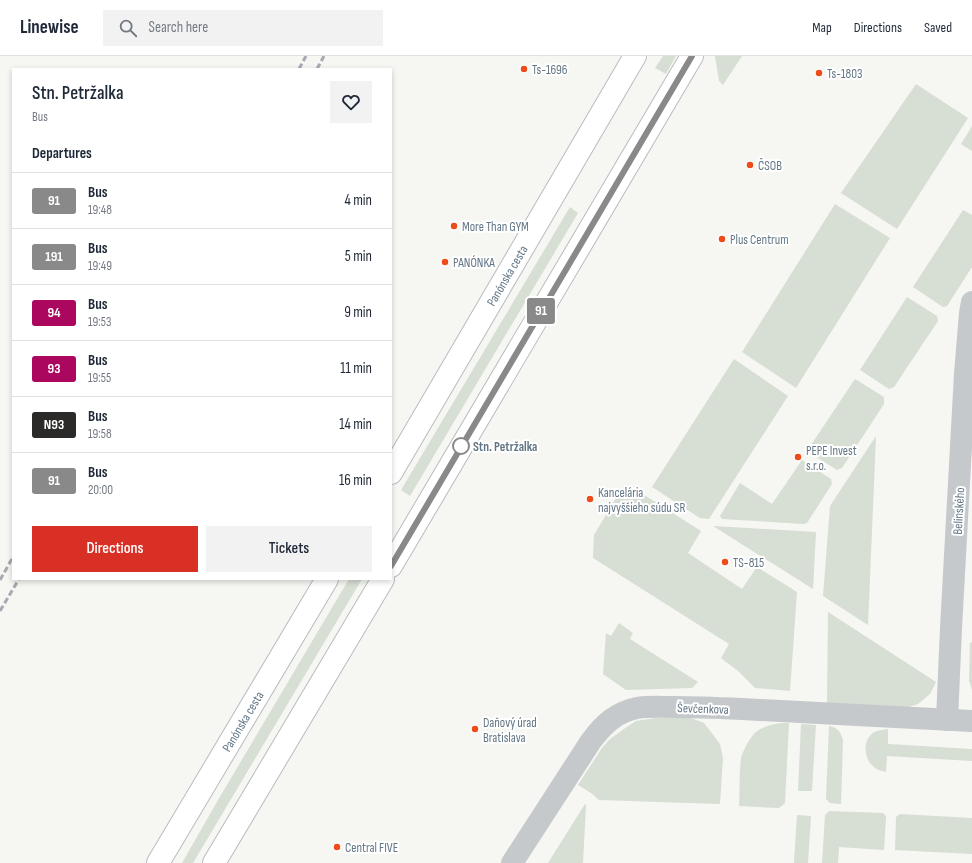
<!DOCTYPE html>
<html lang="en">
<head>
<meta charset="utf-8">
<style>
	body { margin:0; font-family:"Sofia Sans Condensed",sans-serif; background:#f2f2f3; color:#1f2937; height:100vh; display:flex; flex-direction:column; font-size:15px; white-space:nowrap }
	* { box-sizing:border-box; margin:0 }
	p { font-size:13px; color:#747a83 }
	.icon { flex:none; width:22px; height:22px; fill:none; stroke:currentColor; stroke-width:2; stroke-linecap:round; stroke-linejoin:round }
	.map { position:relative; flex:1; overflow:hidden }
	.details { position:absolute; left:12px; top:12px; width:380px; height:512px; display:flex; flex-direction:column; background:#fff; border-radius:0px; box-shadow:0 2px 6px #0003 }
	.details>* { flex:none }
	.badge { padding:0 8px; border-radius:3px; font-size:14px; line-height:26px }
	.map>.badge { position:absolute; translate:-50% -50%; box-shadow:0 0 0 2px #fff }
	h2 { padding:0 20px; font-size:15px; line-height:36px }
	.round { display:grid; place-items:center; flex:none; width:42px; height:42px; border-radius:0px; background:#f2f2f3 }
	.headline { display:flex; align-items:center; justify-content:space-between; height:68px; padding:0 20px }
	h1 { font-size:19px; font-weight:600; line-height:30px }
	.button { display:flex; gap:8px; margin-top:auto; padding:8px 20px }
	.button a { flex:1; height:46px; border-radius:0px; background:#d93025; color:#fff; font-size:16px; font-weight:600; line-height:46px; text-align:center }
	.button a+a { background:#f2f2f3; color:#1f2937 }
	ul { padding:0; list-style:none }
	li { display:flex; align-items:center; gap:12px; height:56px; padding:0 20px; border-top:1px solid #e0e1e3 }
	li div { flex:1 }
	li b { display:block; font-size:15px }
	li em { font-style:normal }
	li .badge { min-width:44px; font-weight:700; text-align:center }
	header { display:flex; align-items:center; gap:24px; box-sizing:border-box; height:56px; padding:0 20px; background:#fff; border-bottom:1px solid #e0e1e3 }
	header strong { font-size:19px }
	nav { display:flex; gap:22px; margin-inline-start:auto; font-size:14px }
	.search { width:280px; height:36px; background:#f2f2f3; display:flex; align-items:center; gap:10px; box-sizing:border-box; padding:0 14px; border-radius:0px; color:#747a83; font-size:15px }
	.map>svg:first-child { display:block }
</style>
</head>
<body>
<header>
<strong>Linewise</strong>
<div class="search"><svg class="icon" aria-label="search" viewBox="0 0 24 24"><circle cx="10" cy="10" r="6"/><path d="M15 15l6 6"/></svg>Search here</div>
<nav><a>Map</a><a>Directions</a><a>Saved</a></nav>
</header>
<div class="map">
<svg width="972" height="807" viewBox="0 0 972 807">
	<rect width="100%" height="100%" fill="#f6f6f2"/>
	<g fill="#d7ded3">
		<path d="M663,0H676L666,18L655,12Z"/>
		<path d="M715,0H742L723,29L719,25Z"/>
		<path d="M916,28L968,62L897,173L841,137Z"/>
		<path d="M972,70V95L961,88Z"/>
		<path d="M835,148L890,182L796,332L742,296Z"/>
		<path d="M570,151L578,157L410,440L401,434Z"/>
		<path d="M963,154L972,159V211L947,250L943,251L913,231Z"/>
		<path d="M907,241L937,260L938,265L894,331L889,333L860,314Z"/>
		<path d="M734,303L788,340L709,463L700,462L652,431Z"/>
		<path d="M855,323L884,341V348L842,412L837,414L807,395Z"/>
		<path d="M876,380L868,569L823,540L830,450Z"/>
		<path d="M802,404L831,423L832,428L807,467L804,468L722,463L720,460L740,427L772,448Z"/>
		<path d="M641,437L701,475L688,497L742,533L757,511L797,536L790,635L755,632L738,615L721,602L729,588L593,502L594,479L616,442Z"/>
		<path d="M713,470L816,476L813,533Z"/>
		<path d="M349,523H362L193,807H182L218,744Z"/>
		<path d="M828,556L936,626L930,638L918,648L902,653L827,647Z"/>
		<path d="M619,567L633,577L630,583L698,626L692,632L626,634L603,618L606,577L611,580Z"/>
		<path d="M972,586V634L969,625L970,587Z"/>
		<path d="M656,662H691L704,667L714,680L720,688L723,702L720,748L599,744L591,737L578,729L602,692L610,683L624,673L636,665Z"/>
		<path d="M782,667H789L785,747L779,752L739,750C740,736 739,717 741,703C742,696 750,681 756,676C764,670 773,668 782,667Z"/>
		<path d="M801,668L816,669L812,735H798Z"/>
		<path d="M829,670C838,672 840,675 843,684L841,748L830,747L826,743Z"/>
		<path d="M888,673V688L972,693V705L887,700L886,716C882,715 877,714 874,711C864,704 862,685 873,677C877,674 883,674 888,673Z"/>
		<path d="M585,748L586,749L583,807H548Z"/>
		<path d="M829,755L883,757L886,760L884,794L839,791L838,807H822L825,759Z"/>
		<path d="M900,758L972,762V798L895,794L896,761Z"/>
		<path d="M797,759L811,760L808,807H794Z"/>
	</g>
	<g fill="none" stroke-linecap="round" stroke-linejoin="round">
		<defs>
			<g id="major">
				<path id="s1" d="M391,417L635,0"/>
				<path d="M391,510L692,0"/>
				<path id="s2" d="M158,807L327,523"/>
				<path d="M214,807L383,523"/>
			</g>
		</defs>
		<use href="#major" stroke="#b8bcc0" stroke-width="24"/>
		<g stroke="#c5c9cc" stroke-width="22">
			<path d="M947,664L951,572L965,318L970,257L972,246"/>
			<path d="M512,807L591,685C603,669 616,656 637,652C648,650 661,651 673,651C696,651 719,652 742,653C819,657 895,661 972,665"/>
		</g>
		<use href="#major" stroke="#fff" stroke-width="22"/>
		<g stroke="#a5abb1" stroke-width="3" stroke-dasharray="6 3" stroke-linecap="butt">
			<path d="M299,13L306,0"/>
			<path d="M317,13L324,0"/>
			<path d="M0,524L13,501"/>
			<path d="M0,555L19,523"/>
		</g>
	</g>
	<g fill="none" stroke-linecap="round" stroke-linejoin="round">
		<defs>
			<path id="line" d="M391,510L692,0"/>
		</defs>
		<use href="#line" stroke="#fff" stroke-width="9"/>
		<use href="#line" stroke="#898989" stroke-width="6"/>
	</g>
	<g fill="#ee4b1a" stroke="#fff" stroke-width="1.5">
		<circle cx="524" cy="13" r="4"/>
		<circle cx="819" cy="17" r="4"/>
		<circle cx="750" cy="109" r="4"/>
		<circle cx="454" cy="170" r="4"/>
		<circle cx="722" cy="183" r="4"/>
		<circle cx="445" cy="206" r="4"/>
		<circle cx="798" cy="401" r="4"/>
		<circle cx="590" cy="443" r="4"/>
		<circle cx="725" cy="506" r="4"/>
		<circle cx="475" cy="673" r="4"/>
		<circle cx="337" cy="791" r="4"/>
	</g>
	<circle fill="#fff" stroke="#898989" stroke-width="2" cx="461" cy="390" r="8"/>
	<g text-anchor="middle" stroke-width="4" stroke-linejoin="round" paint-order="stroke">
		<g font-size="13" fill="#637685" stroke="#fff" text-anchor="start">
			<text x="532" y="18">Ts-1696</text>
			<text x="827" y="22">Ts-1803</text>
			<text x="758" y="114">ČSOB</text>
			<text x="462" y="175">More Than GYM</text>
			<text x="730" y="188">Plus Centrum</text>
			<text x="453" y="211">PANÓNKA</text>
			<text x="806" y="399">PEPE Invest<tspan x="806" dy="15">s.r.o.</tspan></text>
			<text x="598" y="441">Kancelária<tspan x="598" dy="15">najvyššieho súdu SR</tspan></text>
			<text x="733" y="511">TS-815</text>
			<text x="483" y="671">Daňový úrad<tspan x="483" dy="15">Bratislava</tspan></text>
			<text x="345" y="796">Central FIVE</text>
		</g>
		<g font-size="13" fill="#637685" stroke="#fff">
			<text dy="5" stroke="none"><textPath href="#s1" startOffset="229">Panónska cesta</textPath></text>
			<text transform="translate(958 455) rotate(-87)" y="5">Belinského</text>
			<text transform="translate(703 652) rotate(2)" y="5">Ševčenkova</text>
			<text dy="5" stroke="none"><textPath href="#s2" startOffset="165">Panónska cesta</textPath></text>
		</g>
		<g font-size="13" font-weight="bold" fill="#637685" stroke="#fff" text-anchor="start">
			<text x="473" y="395">Stn. Petržalka</text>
		</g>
	</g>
</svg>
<b class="badge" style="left:541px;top:255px;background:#898989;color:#fff">91</b>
<section class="details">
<div class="headline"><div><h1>Stn. Petržalka</h1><p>Bus</p></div><a class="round"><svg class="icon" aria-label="heart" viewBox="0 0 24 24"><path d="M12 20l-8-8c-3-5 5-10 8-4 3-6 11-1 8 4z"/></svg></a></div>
<h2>Departures</h2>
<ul>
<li><span class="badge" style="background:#898989;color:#fff">91</span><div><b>Bus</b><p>19:48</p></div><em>4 min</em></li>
<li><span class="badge" style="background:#898989;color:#fff">191</span><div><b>Bus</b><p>19:49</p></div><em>5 min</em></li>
<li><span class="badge" style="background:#ab075f;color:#fff">94</span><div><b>Bus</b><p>19:53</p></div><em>9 min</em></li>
<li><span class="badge" style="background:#ab075f;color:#fff">93</span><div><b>Bus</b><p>19:55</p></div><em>11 min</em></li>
<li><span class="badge" style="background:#2b2a29;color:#fff">N93</span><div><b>Bus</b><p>19:58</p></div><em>14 min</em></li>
<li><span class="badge" style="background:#898989;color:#fff">91</span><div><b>Bus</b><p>20:00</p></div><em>16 min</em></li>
</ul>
<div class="button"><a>Directions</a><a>Tickets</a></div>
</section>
</div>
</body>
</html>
